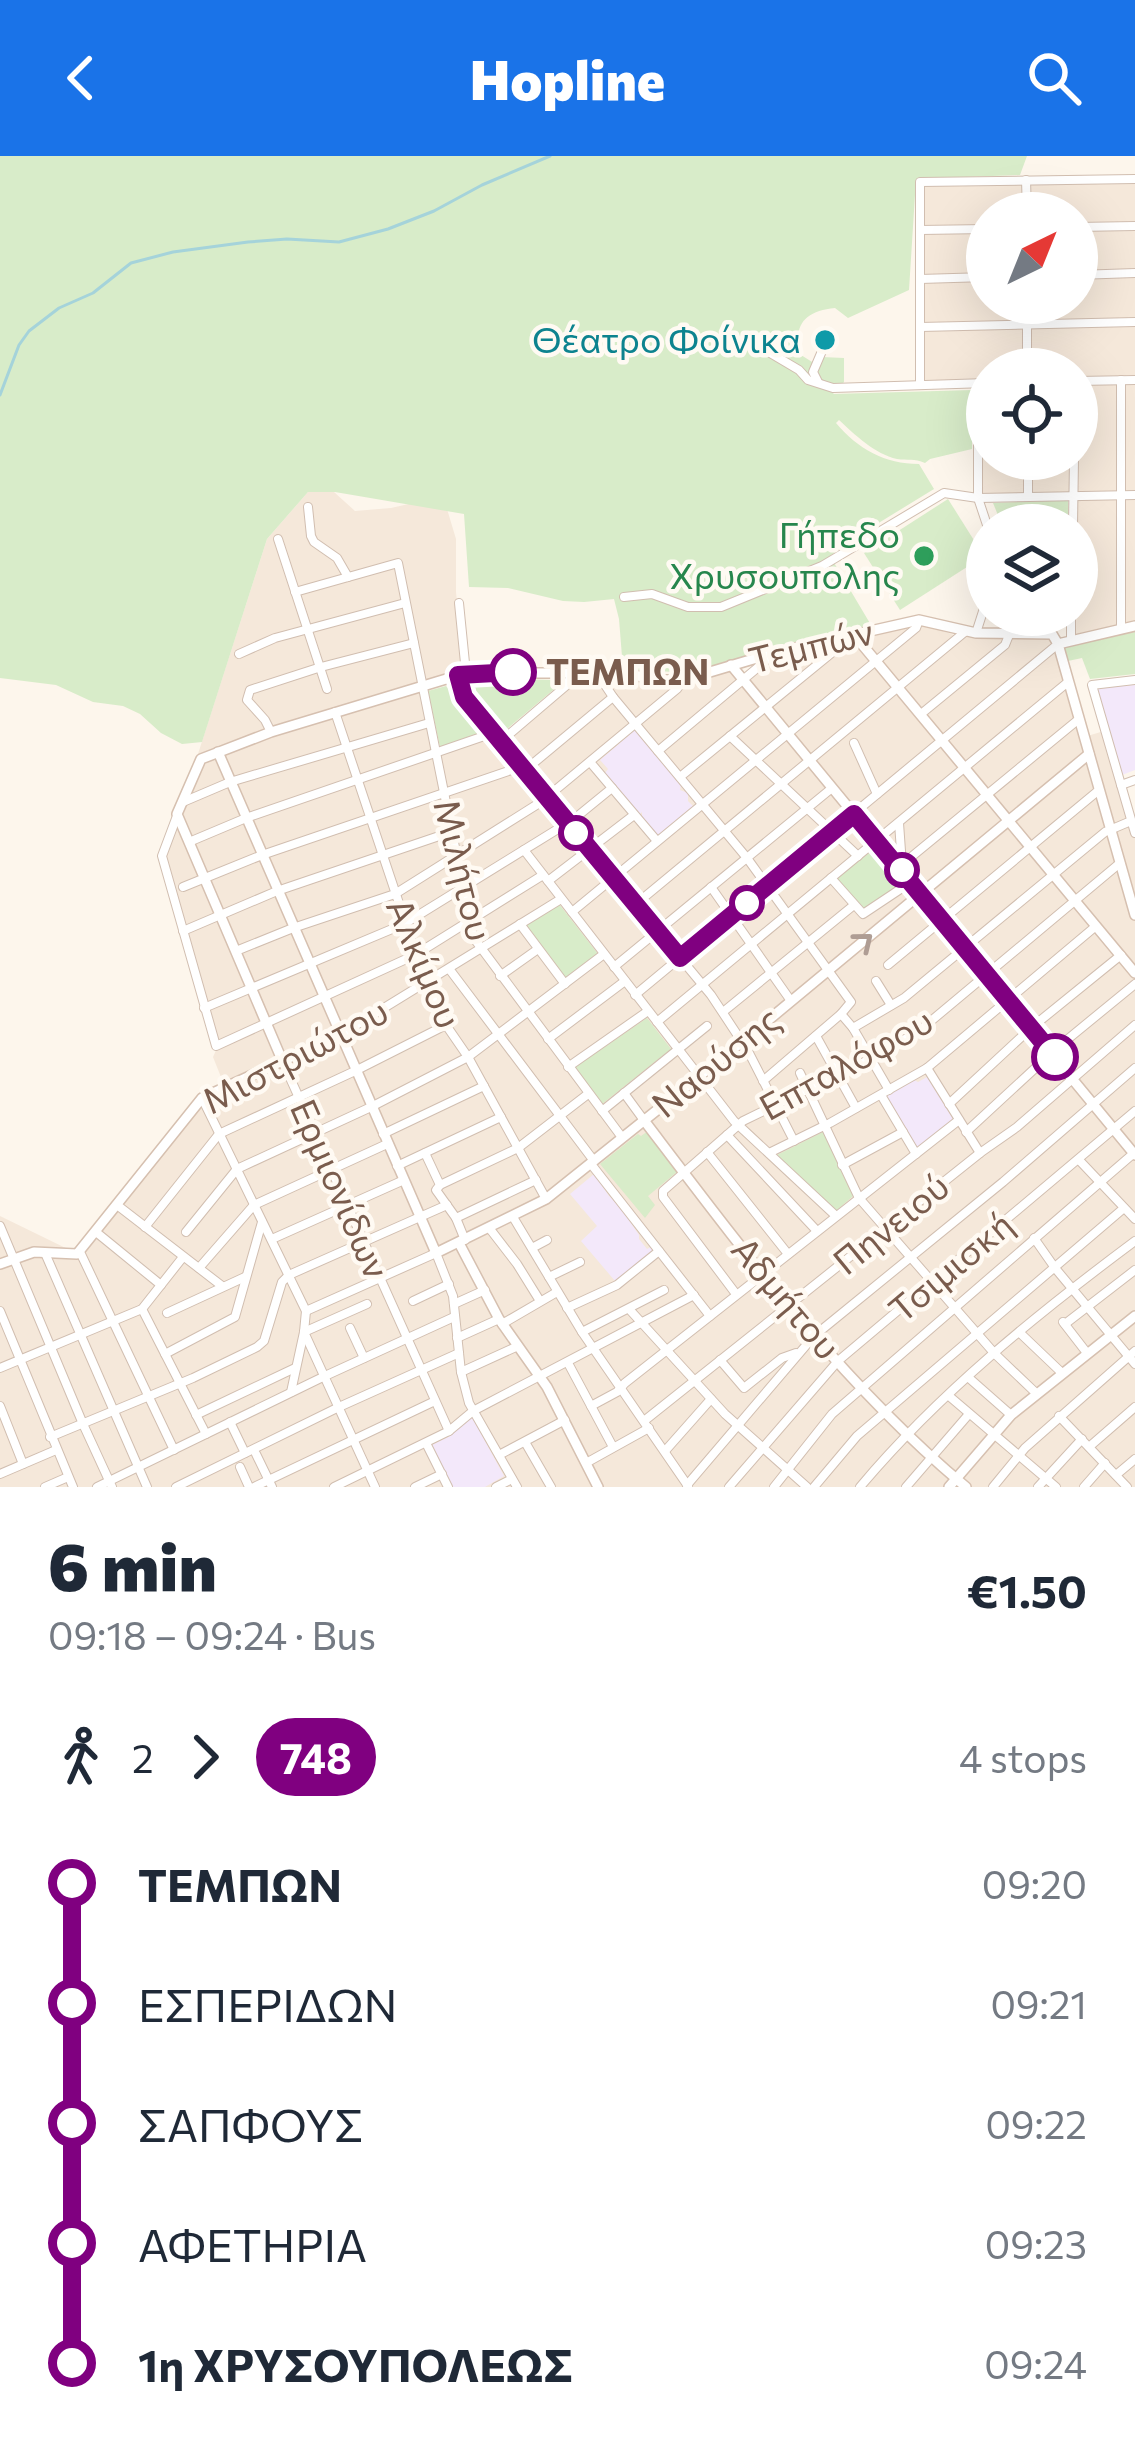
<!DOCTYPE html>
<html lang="en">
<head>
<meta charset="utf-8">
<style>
	body { margin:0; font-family:Commissioner,sans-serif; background:#f2f2f3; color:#1f2937; height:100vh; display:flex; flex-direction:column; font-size:45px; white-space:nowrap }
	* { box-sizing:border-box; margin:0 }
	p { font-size:39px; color:#747a83 }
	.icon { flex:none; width:66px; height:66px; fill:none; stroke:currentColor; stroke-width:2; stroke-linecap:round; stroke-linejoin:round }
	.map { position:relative; height:1331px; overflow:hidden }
	.sheet { display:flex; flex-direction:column; background:#fff; flex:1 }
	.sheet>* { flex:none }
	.badge { padding:0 24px; border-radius:39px; font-size:42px; line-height:78px }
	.needle { width:78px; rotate:43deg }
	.buttons { position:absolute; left:966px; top:36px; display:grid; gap:24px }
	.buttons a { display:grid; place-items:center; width:132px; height:132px; border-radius:50%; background:#fff; box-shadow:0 12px 48px #0002; font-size:60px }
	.map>.badge { position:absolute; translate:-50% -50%; box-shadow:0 0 0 6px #fff }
	.legs { display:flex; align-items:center; gap:18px; height:132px; padding:0 48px; font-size:39px }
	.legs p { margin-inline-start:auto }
	.summary { display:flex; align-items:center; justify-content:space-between; height:204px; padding:0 48px }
	h1 { font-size:66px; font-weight:800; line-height:90px }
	ul { padding:0 48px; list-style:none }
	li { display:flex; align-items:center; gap:42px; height:120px; font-size:45px }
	li i { display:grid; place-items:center; width:18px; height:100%; margin:0 15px; background:currentColor }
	li i::after { content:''; width:30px; height:30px; margin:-15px; border:9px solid; border-radius:50%; background:#fff }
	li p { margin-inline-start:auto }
	li:first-child i { background:linear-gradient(#0000 50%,currentColor 0) }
	li:last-child i { background:linear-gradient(currentColor 50%,#0000 0) }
	header { display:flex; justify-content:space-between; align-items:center; height:156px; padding:0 48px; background:#1a73e8; color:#fff; font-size:54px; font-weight:800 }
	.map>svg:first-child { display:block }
</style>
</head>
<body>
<header><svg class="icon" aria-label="back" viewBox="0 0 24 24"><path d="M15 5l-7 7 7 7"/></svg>Hopline<svg class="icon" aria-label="search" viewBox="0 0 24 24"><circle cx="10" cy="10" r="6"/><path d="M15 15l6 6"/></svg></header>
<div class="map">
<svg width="1135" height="1331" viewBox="0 0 1135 1331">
	<rect width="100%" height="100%" fill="#fdf6ec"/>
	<g fill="#f5e8da" fill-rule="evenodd">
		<path d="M1135,19V468L1076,479L1077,369H1072L1071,343L983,344L980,226L922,227L923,24ZM987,57H1077V147H987ZM987,213H1077V303H987Z"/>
		<path d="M308,336H334L355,355L391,352L435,342L447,353L456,383V436L464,515L420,525L435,600L492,580L500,589L586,519L626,522L680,532L690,524L730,512L741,527L776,499L910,469L923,468L954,479L1053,481L1084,581L1104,575L1135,682V1331H600L550,1232L501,1162L461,1083L307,1152L205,944L225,931L213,901L217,892L164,700L201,610L198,598L267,383Z"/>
		<path d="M199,949L204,950L304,1155L456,1091L537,1219L596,1331H0V1060L80,1099Z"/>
	</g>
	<g fill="#f3e8fa">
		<path d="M1135,529V614L1122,619L1097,532Z"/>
		<path d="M635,574L681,629L680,634L688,637V645L693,650L658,679L642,661V656L640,658L605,617L608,613L600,604Z"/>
		<path d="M927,921L953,963L917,992L886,940L914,924L918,926Z"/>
		<path d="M594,1018L609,1040L618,1048L639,1079V1083L647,1093L651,1091L654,1094L615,1125L581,1085L597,1070L570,1038Z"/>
		<path d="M472,1261L504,1320L485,1331H453L432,1289L450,1280Z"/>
	</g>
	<g fill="#d8ecc9">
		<path d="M0,0H1027L1020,19L916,23L909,134L848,162L835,152C805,155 792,169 801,199L817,209L822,201L844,202V226L833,238L972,234V293L930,303L925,307C914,302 908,305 897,303C875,298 855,279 839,264L836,267C858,293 885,308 919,308L934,333L859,379L830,400L871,469L691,517L623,513L619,463L614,443L584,446L563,445L508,432L469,431L464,358L335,336H308L267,383L202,586L182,588L161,577L140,558L123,550L93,546L56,529L0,522Z"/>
		<path d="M948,343L982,397L981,402L900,454L864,397Z"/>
		<path d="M1068,344V369H1002L993,347Z"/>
		<path d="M1135,476V518L1090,523L1082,502L1068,505L1064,492L1067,489Z"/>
		<path d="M469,522L556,524L558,530L501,578L468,539Z"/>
		<path d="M446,530L484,575L440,591L428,535Z"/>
		<path d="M874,693L902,727L863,753L836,723Z"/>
		<path d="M559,748L598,798L566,823L525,769Z"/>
		<path d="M647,862L671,893L602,948L574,912Z"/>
		<path d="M648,975L678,1015L648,1040L655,1049L645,1062L600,1008L638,978L641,980Z"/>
		<path d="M823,976L853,1040L836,1055L777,999Z"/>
	</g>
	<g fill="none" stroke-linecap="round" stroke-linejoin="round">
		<path stroke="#a5d3da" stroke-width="3" d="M0,239L19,189L29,175L59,152L93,137L131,107L173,96L248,86L287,83L339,86L388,73L434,55L482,29L550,0"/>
		<defs>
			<g id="street">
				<path d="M1026,24L1027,57"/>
				<path d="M1077,71L1135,70"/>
				<path d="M920,74L987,73"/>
				<path d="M1077,119L1135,117"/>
				<path d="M920,123L987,121"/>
				<path d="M1027,147V213"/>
				<path d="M920,171L1135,166"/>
				<path d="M755,188L799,214L808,224L833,232L987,227"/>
				<path d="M1121,224V473"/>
				<path d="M1077,225L1135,224"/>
				<path d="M818,226L813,216L822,195"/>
				<path d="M978,227V342L987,369"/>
				<path d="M920,229V26L1135,23"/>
				<path d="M1028,303V341"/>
				<path d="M308,351L311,380L314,386L337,402L348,421"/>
				<path d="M1073,369L1074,303"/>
				<path d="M278,383L327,533"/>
				<path d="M295,436L398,407L473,781L621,980"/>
				<path d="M624,441L652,438L688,451H721L822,410L944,337L978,342L1135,339"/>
				<path d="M459,447L466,517"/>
				<path d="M976,477L987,443"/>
				<path d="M1071,484V459"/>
				<path d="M239,498L275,482L405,447"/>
				<path d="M597,517L613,541L747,702L851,846L841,858L763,925"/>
				<path d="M458,519L464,541L711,839L748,895L794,985"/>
				<path d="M1135,524L1092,529L1135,677"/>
				<path d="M335,556L426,828L446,869L468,901L546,1043"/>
				<path d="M921,558L1005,489L1009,479"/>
				<path d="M271,576L265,564L247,544L250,534L321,511L414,487"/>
				<path d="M730,580L858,700"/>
				<path d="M500,586L567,529L572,516"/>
				<path d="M854,587L877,638"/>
				<path d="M658,595L775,497"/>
				<path d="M590,606L657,685"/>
				<path d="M524,615L613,541"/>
				<path d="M680,621L839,491L843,482"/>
				<path d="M1121,629L1135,624"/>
				<path d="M183,646L230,626L429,567"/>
				<path d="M177,660L162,700L216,890L415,799L543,719"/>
				<path d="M899,667L902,709"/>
				<path d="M189,686L246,662L493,577"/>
				<path d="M524,694L734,965L836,1060"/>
				<path d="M899,711L1079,563"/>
				<path d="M831,722L863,758L911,726"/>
				<path d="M548,725L634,659"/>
				<path d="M183,731L262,699L520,611"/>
				<path d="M711,731L791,845"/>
				<path d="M636,748L966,475"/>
				<path d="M572,756L916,472L919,464"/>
				<path d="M520,768L565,828"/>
				<path d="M183,775L277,735L451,676"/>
				<path d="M236,795L293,772L395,738L541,646L677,533L683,524"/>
				<path d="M888,809L1099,634"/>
				<path d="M614,811L832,632"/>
				<path d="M450,814L594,1005"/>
				<path d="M500,820L538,793"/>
				<path d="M876,825L891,849"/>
				<path d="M635,839L1058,488"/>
				<path d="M204,852L404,768L574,663L612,632"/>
				<path d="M723,856L854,749"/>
				<path d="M841,858L853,872L889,934"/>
				<path d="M657,866L1068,526"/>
				<path d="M853,872L904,842L1105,676L1131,665"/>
				<path d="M340,879L561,743"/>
				<path d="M816,880L856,952"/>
				<path d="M548,883L625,825"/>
				<path d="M282,904L449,1275"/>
				<path d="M568,911L648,855"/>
				<path d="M927,912L980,997"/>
				<path d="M800,917L859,1042L995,1198L1037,1238"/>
				<path d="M624,937L643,963"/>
				<path d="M881,939L916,998"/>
				<path d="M202,942L306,1155L304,1176L291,1236"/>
				<path d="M949,948L1031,872L1121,799"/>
				<path d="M602,955L707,870"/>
				<path d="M966,976L1057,892L1135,828"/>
				<path d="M383,978L484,930"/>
				<path d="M727,979L817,1075"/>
				<path d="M707,996L788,1098"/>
				<path d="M425,997L440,1029L436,1034L456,1062L465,1084"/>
				<path d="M769,997L830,967L927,912L1096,770"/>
				<path d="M1079,1004L1135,1063"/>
				<path d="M591,1008L710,1160"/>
				<path d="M842,1009L903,976"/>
				<path d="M397,1010L501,961"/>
				<path d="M440,1029L518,992L588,938"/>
				<path d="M117,1049L222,1130"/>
				<path d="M513,1061L582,1176L688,1330"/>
				<path d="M456,1062L536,1024"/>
				<path d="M0,1070L83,1268L112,1331"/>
				<path d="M145,1071L219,978L355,915L446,869"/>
				<path d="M490,1073L517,1108L540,1145"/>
				<path d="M96,1076L161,1129"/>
				<path d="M186,1076L237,1013L371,951L468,901L604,798"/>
				<path d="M1034,1082L1055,1112L1135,1208"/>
				<path d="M272,1083L404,1024"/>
				<path d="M532,1092L547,1084"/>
				<path d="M80,1096L174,1294"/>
				<path d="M45,1097L147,1331"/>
				<path d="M199,1112L254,1049L387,988"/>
				<path d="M549,1121L580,1106"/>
				<path d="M736,1138L663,1041V1035L743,965L872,902L919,875L1120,707"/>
				<path d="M413,1145L449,1128"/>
				<path d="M367,1148L304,1176L375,1331"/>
				<path d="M454,1148L485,1134"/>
				<path d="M567,1152L617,1129L659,1095"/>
				<path d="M142,1153L206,1278"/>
				<path d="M629,1153L725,1258L807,1331"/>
				<path d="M0,1155L73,1331"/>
				<path d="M306,1155L436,1097L453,1140L461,1216L469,1247L517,1331"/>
				<path d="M167,1157L245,1121"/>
				<path d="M1063,1166L1087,1197"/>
				<path d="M502,1168L557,1136"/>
				<path d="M1065,1168L1135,1114"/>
				<path d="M350,1172L364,1202"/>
				<path d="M582,1176L664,1134"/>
				<path d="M1019,1176L1062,1217"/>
				<path d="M457,1182L499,1163"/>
				<path d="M165,1198L235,1161L262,1066"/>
				<path d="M720,1204L744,1232L782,1202L796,1197"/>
				<path d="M568,1207L613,1291"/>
				<path d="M0,1212L142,1153L183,1101"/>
				<path d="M461,1216L518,1190"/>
				<path d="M969,1222L1011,1259"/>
				<path d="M949,1240L1056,1331"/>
				<path d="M0,1250L23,1308"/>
				<path d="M591,1250L617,1236L625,1227L959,964"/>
				<path d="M196,1259L295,1212"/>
				<path d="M1059,1260L1127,1331"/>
				<path d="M644,1265L980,997L1017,971L1135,869"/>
				<path d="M230,1266L245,1297"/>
				<path d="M50,1281L193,1222L257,1191L264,1185L282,1126L289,1119L447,1049"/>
				<path d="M525,1286L551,1331"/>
				<path d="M426,1287L448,1331"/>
				<path d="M1089,1291L1135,1251"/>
				<path d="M665,1295L711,1243"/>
				<path d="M256,1298L272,1331"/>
				<path d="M499,1299L565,1264"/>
				<path d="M586,1307L649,1272"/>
				<path d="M240,1311L249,1331"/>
				<path d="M0,1318L56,1294"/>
				<path d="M1116,1319L1135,1303"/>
				<path d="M687,1329L814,1180L1003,1026L1135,912"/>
				<path d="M45,1331L68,1321"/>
				<path d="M97,1331L325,1220L454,1161"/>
				<path d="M176,1331L339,1251L459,1197"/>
				<path d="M254,1331L435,1245"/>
				<path d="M334,1331L449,1275L473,1255L694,1139"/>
				<path d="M415,1331L442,1318"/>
				<path d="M496,1331L512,1323"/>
				<path d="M729,1331L838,1205L1135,955"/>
				<path d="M774,1331L832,1258L1134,997"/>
				<path d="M814,1331L857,1280L1124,1052"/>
				<path d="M860,1331C939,1237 1037,1158 1135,1085"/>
				<path d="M906,1331L969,1258"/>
				<path d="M993,1331L1025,1292L1135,1195"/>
				<path d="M1038,1331L1082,1283"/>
				<path d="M1084,1331L1105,1307"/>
			</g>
			<g id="secondary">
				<path d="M855,480L1135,817"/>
				<path d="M1058,488L1135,759"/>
				<path d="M1058,488L1135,470"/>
				<path d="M731,509L1135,999"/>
				<path d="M218,596L436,1097L546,1043L742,886L1089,598"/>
				<path d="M282,904L177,658L201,603L271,576L466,517H623L658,524H683L777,496L919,464L976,477L1052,478L1058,488"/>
				<path d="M643,963C742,1093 840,1226 966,1331"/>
				<path d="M459,1087L499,1163L547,1231L598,1331"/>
				<path d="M0,1108L34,1096L77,1098L202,942L339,879"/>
				<path d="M949,1331L1011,1259L1135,1160"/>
			</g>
		</defs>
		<use href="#street" stroke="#d1beb0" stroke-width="10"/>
		<use href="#secondary" stroke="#d6c0b0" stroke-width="12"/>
		<use href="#street" stroke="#fff" stroke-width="8"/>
		<use href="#secondary" stroke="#fff" stroke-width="9"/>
	</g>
	<defs><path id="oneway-chevron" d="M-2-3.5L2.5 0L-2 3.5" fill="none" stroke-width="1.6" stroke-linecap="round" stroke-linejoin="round" transform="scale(3)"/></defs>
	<use stroke="#af9d94" href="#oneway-chevron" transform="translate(864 785) rotate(-39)"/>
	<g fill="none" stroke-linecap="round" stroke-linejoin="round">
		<defs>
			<path id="line-1" d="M513,516L458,519L464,541L680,802L854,658L1055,901"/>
		</defs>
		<use href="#line-1" stroke="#fff" stroke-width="27"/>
		<use href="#line-1" stroke="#800080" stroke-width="18"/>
	</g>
	<circle fill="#0f9aa8" stroke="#fffaf3" stroke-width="4.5" cx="825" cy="184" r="12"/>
	<circle fill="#2e9e5b" stroke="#fffaf3" stroke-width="4.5" cx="924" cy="400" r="12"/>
	<g fill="#fff" stroke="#800080" stroke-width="6">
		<circle cx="513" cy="516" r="21"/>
		<circle cx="576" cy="677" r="15"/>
		<circle cx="902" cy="714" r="15"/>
		<circle cx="747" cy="747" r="15"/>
		<circle cx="1055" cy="901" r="21"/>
	</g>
	<g text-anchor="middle" stroke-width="9" stroke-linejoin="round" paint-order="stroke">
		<g font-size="36" fill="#0d838f" stroke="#fffaf3" text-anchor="end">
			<text x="801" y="197">Θέατρο Φοίνικα</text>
		</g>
		<g font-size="36" fill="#27864d" stroke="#fffaf3" text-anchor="end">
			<text x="900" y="392">Γήπεδο<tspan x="900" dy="41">Χρυσουπολης</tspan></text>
		</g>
		<g font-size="36" fill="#7a5c4d" stroke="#fffaf3">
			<text transform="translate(811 490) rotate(-14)" y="13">Τεμπών</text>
			<text transform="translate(463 714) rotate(76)" y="13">Μιλήτου</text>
			<text transform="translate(424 807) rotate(67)" y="13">Αλκίμου</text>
			<text transform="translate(295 900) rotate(-28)" y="13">Μιστριώτου</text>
			<text transform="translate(716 906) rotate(-39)" y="13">Ναούσης</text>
			<text transform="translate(846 908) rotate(-29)" y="13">Επταλόφου</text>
			<text transform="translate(340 1033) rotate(66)" y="13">Ερμιονίδων</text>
			<text transform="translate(891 1068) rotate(-39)" y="13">Πηνειού</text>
			<text transform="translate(951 1111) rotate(-40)" y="13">Τσιμισκή</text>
			<text transform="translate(786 1142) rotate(50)" y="13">Αδμήτου</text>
		</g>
		<g font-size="36" font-weight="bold" fill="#7a5c4d" stroke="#fffaf3" text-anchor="start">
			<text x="546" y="529">ΤΕΜΠΏΝ</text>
		</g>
	</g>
</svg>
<div class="buttons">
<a><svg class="needle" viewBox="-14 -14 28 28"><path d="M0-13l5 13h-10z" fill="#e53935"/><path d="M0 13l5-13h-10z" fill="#747a83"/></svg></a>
<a><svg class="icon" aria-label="locate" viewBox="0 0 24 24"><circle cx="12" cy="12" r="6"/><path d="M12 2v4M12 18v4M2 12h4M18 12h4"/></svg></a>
<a><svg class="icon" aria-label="layers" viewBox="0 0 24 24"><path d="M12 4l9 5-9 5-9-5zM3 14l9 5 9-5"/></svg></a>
</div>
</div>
<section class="sheet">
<div class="summary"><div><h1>6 min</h1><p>09:18 – 09:24 · Bus</p></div><b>€1.50</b></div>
<div class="legs"><svg class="icon" aria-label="walk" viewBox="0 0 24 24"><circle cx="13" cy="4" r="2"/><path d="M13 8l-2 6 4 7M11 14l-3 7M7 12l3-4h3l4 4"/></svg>2<svg class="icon" aria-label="forward" viewBox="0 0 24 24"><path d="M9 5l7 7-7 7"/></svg><b class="badge" style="background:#800080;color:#fff">748</b><p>4 stops</p></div>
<ul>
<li><i style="color:#800080"></i><b>ΤΕΜΠΏΝ</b><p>09:20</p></li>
<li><i style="color:#800080"></i><span>ΕΣΠΕΡΙΔΩΝ</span><p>09:21</p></li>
<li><i style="color:#800080"></i><span>ΣΑΠΦΟΥΣ</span><p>09:22</p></li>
<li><i style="color:#800080"></i><span>ΑΦΕΤΗΡΙΑ</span><p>09:23</p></li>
<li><i style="color:#800080"></i><b>1η ΧΡΥΣΟΥΠΟΛΕΩΣ</b><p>09:24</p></li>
</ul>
</section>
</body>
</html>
